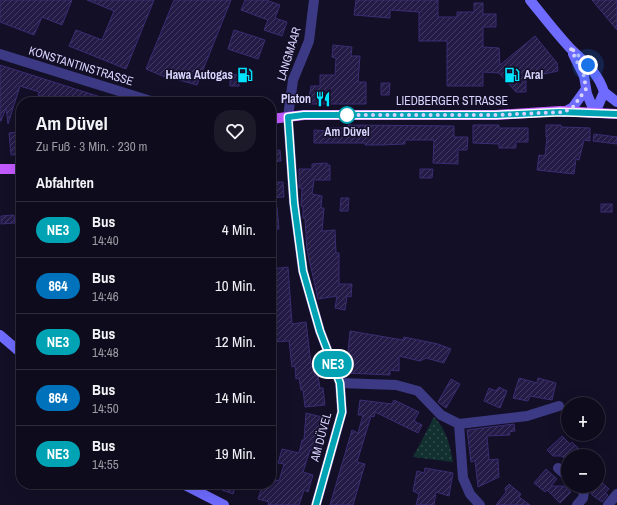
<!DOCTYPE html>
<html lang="de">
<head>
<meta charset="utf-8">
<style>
	body { margin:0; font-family:"Archivo Narrow",sans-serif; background:#1c1929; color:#f1f3f6; height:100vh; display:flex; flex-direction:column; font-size:15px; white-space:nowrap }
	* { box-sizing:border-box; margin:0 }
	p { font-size:13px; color:#9b9ba3 }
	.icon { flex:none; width:22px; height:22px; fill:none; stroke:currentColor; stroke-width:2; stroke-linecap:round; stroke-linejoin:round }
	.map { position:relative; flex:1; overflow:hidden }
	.panel { position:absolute; left:16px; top:97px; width:260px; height:392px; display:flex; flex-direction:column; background:#0e0b1c; border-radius:16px; box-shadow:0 4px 16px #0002,0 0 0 1px #2e2b3b }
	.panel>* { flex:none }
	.badge { padding:0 8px; border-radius:13px; font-size:14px; line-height:26px }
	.controls { position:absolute; left:561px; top:397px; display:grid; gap:8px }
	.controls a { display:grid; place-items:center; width:44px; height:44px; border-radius:50%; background:#0e0b1c; box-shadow:0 4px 16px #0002,0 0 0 1px #2e2b3b; font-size:20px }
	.you { position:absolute; width:20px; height:20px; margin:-10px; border:3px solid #fff; border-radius:50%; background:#1a73e8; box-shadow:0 0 0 6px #1a73e833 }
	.map>.badge { position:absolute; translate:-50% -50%; box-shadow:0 0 0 2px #fff }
	h2 { padding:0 20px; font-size:15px; line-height:36px }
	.round { display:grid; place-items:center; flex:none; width:42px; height:42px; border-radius:16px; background:#1c1929 }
	.overview { display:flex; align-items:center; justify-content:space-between; height:68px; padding:0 20px }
	h1 { font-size:19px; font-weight:700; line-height:30px }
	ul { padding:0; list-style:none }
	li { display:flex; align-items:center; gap:12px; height:56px; padding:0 20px; border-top:1px solid #2e2b3b }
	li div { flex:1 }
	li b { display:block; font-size:15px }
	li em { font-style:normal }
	li .badge { min-width:44px; font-weight:700; text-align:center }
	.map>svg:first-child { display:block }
</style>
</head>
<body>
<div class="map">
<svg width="617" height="505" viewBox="0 0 617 505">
	<defs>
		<pattern id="green-dots" width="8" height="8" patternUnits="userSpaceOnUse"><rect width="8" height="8" fill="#12302f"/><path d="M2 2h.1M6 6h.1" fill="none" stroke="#344d4e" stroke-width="1.8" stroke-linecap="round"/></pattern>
		<pattern id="building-hatch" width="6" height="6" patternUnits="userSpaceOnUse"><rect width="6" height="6" fill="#241b47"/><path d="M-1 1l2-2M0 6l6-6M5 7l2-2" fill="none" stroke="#433b63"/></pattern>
	</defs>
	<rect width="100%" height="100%" fill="#130f26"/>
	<path fill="url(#green-dots)" d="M434,417C446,429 450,445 453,462L413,457Z"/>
	<g fill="url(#building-hatch)" stroke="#3b2d73">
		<path d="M0,0H72L62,25L42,17L34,35L0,22Z"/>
		<path d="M87,0H154L126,69L69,46L76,30L102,40L114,11Z"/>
		<path d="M174,0H231L197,85L165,76V77L146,69Z"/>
		<path d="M245,0H266L280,5L275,18L287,22L282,36L264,30L268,20L241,10Z"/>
		<path d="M356,0H438V17H457V12H474V3H483V14H496V27H483V47L499,48L500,65L535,36L557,63L558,71L526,78V92H516L499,73L483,72V86H447V41H419V12L390,10V18L354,15Z"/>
		<path d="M592,0H617V30Z"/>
		<path d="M234,30L265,40L258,59L228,49Z"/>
		<path d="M333,45L352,47L351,56H360L358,82H366V104H308L311,86H320V75H335L336,58L332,57Z"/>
		<path d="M0,65L110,100V102H57L38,95L39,92L20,86L8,124L6,108L1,121H0Z"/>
		<path d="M239,70L249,71V78L239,77V86H230V74L239,75Z"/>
		<path d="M381,83H390L389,95H381Z"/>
		<path d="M348,125L454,126V137H468L467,150H458V164L433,163L434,140H405V144L380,145H365V143H314V130L330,131V128H348Z"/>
		<path d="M473,125H499V128H528V142H516V148H499V144L473,143Z"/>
		<path d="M546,125H561V127L590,128V141L584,140L579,160L576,159L574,174L537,170L539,155L545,156L547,137H546Z"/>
		<path d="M18,132V136H21V154L11,155L9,133Z"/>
		<path d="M594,134L617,137V144L593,141Z"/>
		<path d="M280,150L281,161L271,162V151Z"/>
		<path d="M327,163V165H330V180H314L312,194L322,196L321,208H324L322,231L335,230L336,253H339V284H352L351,297L347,296L345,310L335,308L337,296L318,299L307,250L305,219L303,218V207L301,206L302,188H299V169H312V164Z"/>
		<path d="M420,169H433L432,178H420Z"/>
		<path d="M271,182H283L284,197L271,198Z"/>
		<path d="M341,198H349L348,211H340Z"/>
		<rect x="601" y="204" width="11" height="8"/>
		<path d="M271,207H277L279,229L271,230Z"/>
		<path d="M14,215L15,223L1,224V216Z"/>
		<path d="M288,267L292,324L306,322L311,364H314L315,376H318L320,388H323L325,405L305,407L303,390H301L299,378L296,379L295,366L292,367L289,341L274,342L271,316V291H273L271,269Z"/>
		<path d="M350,331L403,340L404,337L438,344L451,349L444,363L426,358L420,361L399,356V371L390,370V375L346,373Z"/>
		<path d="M519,378L537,383L538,378L556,383L552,400L530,396L528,401L513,398Z"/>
		<path d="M451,379L460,384L446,408L438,402Z"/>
		<path d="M499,387L507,391L500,408L484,401L489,388L496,391Z"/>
		<path d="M360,400L392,404L394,400L419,412L414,421L422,425L418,433L375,412L374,417L371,416L357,462L365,464L353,505H330L352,430L358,433L363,415H358Z"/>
		<path d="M306,413L330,419L320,453L310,450L303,472L313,475L308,492L304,490L299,505H268L269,502L258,499L263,484H271V478L279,481L284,464L278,463L282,449L299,453L302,440H304Z"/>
		<path d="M514,424L515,431L509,432L510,435L487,436L489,460L498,459L499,477L478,487L475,461L471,462L467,430Z"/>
		<path d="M562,436L570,444L572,442L586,456H568V462L562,456H553L547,450Z"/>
		<path d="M425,468L453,473L449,496L436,492L434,505H416L419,494L413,491L417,471L424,473Z"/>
		<path d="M546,469L557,479L551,486H564L571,492L560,503L547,490L545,492L534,483Z"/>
		<path d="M598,479L609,489L605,493L608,495L602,502L592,495L587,486H598Z"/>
		<path d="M223,484H236L233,494L222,490Z"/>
		<path d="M509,484L521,494L519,497L530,505H496L506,492L505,488Z"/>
	</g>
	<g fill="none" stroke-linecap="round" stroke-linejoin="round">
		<g stroke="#3d3a85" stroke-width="10">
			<path d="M314,0L309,41L293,80L288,117L294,203L303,271L320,331L340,383L342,412L316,505"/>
			<path d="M0,54L154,102"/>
			<path d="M340,383L396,385L418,391L441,415L459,424L463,478L470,494L480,505"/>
			<path d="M459,424L527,416L559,406"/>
			<path d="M558,468L568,477"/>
			<path d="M577,505L583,498L584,492L578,486"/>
			<path d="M608,505L617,494"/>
		</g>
		<g stroke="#6f6bff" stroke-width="10">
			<path d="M530,0C543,16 556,33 570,48C584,62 598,72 604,92L595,113"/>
			<path d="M573,54L584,76L587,94L595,113"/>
			<path d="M604,92L617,102"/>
			<path d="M564,112L573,107L586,89"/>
			<path d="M0,335L21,353"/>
			<path d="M183,484L224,505"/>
		</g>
		<g stroke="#c25bff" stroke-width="10">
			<path d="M271,119L304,115H496L560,111L617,114"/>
			<path d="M0,169H21"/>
		</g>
	</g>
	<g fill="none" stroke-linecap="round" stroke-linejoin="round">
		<defs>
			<path id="line" d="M316,505L342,412L340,383L320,331L303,271L294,203L288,117L304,115H496L560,112L617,114"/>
		</defs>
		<use href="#line" stroke="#fff" stroke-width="9"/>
		<use href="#line" stroke="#00a3b4" stroke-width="6"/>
		<path stroke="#d9d4ff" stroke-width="4" stroke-dasharray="0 7.2" d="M347,115H342H496L564,112L573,107L586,89L584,76L570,47L588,65"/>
	</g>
	<defs>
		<symbol id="fuel-bare" viewBox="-9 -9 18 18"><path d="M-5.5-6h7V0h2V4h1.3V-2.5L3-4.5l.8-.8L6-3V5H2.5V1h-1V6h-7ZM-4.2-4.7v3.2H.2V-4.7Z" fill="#00e5ff" stroke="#130f26" stroke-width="2.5" paint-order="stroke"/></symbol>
		<symbol id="restaurant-bare" viewBox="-9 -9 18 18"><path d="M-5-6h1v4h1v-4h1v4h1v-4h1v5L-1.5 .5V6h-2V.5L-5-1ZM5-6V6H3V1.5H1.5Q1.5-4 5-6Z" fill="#00e5ff" stroke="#130f26" stroke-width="2.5" paint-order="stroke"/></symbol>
	</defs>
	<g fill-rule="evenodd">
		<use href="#fuel-bare" x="234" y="64" width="22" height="22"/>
		<use href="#fuel-bare" x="501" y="64" width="22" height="22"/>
		<use href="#restaurant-bare" x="312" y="88" width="22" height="22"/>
	</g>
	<circle fill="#fff" stroke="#00a3b4" stroke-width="2" cx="347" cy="115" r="8"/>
	<g text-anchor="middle" stroke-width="3" stroke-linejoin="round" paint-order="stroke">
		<g font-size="12" fill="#d9d4ff" stroke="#130f26">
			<text transform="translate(289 54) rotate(-73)" y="4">LANGMAAR</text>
			<text transform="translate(81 66) rotate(17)" y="4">KONSTANTINSTRASSE</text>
			<text x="452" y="105">LIEDBERGER STRASSE</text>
			<text transform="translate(321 437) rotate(-75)" y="4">AM DÜVEL</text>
		</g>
		<g font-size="12" font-weight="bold" fill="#d9d4ff" stroke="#130f26" text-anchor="end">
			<text x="233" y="79">Hawa Autogas</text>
			<text x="524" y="79" text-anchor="start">Aral</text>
			<text x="311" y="103">Platon</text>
		</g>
		<g font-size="12" font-weight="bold" fill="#d9d4ff" stroke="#130f26">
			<text x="347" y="136">Am Düvel</text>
		</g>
	</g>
</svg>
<div class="controls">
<a>+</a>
<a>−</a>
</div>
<div class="you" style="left:588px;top:65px"></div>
<b class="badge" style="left:333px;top:364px;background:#00a3b4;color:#fff">NE3</b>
<section class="panel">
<div class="overview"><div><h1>Am Düvel</h1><p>Zu Fuß · 3 Min. · 230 m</p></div><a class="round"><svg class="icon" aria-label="heart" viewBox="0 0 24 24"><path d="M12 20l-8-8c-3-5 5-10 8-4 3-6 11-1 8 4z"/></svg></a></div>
<h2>Abfahrten</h2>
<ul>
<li><span class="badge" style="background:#00a3b4;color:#fff">NE3</span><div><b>Bus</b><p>14:40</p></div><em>4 Min.</em></li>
<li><span class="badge" style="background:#0072bc;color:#fff">864</span><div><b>Bus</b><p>14:46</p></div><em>10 Min.</em></li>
<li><span class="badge" style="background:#00a3b4;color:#fff">NE3</span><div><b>Bus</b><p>14:48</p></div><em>12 Min.</em></li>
<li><span class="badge" style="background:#0072bc;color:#fff">864</span><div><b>Bus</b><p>14:50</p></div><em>14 Min.</em></li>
<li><span class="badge" style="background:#00a3b4;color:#fff">NE3</span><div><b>Bus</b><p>14:55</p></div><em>19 Min.</em></li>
</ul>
</section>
</div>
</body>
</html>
